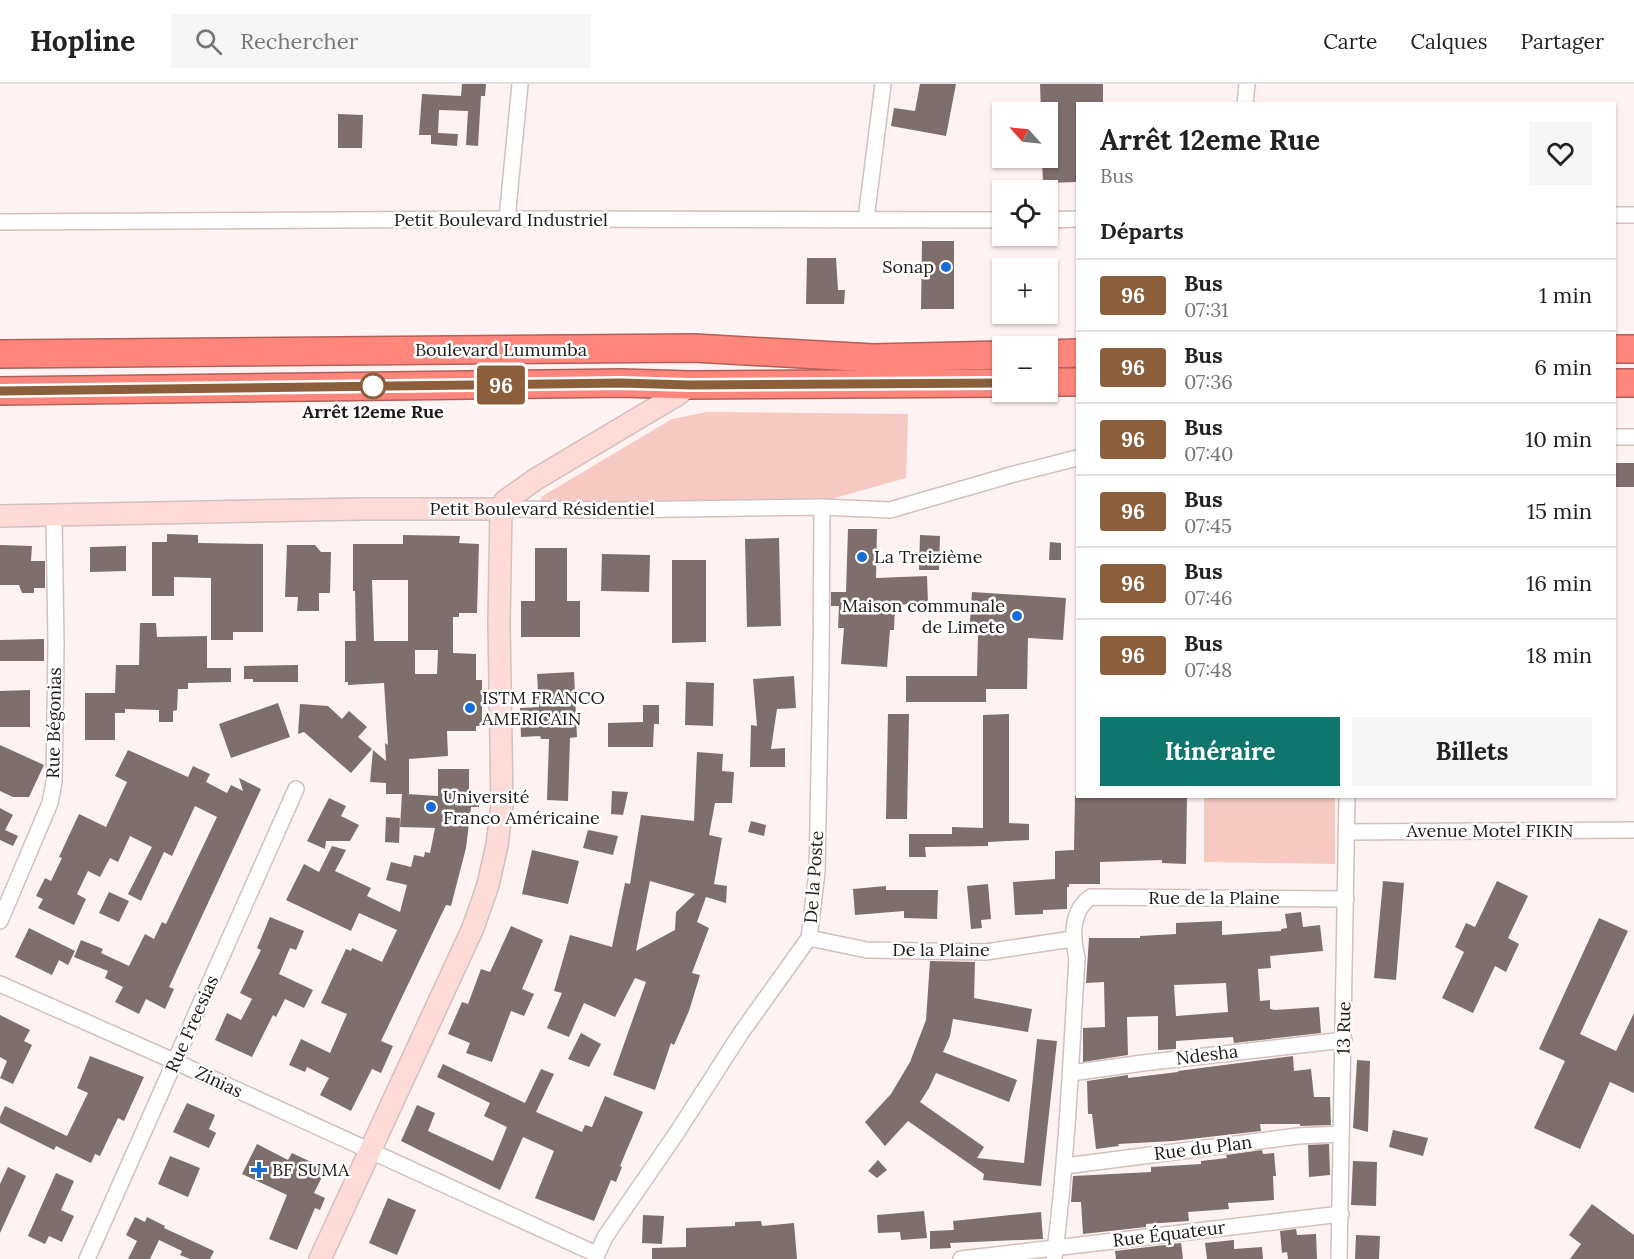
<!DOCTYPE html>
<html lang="fr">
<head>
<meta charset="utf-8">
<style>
	body { margin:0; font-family:Lora,serif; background:#f6f6f6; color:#222; height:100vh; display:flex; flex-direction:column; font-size:22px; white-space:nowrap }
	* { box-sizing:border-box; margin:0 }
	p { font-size:20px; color:#767676 }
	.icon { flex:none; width:33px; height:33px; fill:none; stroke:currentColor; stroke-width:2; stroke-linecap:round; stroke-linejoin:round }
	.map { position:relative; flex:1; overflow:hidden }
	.sheet { position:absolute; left:1076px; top:18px; width:540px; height:696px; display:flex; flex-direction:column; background:#fff; border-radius:0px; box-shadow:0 2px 4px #0004 }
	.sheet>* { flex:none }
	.badge { padding:0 12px; border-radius:4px; font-size:21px; line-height:39px }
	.needle { width:39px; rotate:297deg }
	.fabs { position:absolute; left:992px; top:18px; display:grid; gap:12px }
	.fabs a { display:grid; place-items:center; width:66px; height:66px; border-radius:0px; background:#fff; box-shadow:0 2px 4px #0004; font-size:30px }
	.map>.badge { position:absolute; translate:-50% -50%; box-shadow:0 0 0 3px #fff }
	h2 { padding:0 24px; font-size:22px; line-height:54px }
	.round { display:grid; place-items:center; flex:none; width:63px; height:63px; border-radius:0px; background:#f6f6f6 }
	.summary { display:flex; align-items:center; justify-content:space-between; height:102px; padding:0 24px }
	h1 { font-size:28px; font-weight:700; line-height:45px }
	.cta { display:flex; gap:12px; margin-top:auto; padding:12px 24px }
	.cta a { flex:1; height:69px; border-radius:0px; background:#0f766e; color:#fff; font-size:24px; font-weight:700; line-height:69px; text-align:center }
	.cta a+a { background:#f6f6f6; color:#222 }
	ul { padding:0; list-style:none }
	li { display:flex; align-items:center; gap:18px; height:72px; padding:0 24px; border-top:2px solid #e0e0e0 }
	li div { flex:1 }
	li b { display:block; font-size:22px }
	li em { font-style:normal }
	li .badge { min-width:66px; font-weight:700; text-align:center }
	header { display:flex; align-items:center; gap:36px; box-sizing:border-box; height:84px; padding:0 30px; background:#fff; border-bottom:2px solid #e0e0e0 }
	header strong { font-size:28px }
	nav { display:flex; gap:33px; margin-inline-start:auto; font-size:21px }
	.search { width:420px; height:54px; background:#f6f6f6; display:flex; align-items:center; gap:15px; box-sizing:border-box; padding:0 21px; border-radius:0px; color:#767676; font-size:22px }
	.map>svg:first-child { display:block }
</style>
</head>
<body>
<header>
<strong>Hopline</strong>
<div class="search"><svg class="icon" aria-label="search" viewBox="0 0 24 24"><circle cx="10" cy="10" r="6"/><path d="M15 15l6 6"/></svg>Rechercher</div>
<nav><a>Carte</a><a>Calques</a><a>Partager</a></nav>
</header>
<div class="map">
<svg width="1634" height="1175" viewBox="0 0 1634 1175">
	<rect width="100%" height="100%" fill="#fef3f2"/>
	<g fill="#f7c9c3">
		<path d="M707,328L908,330L906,394L831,415L542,422L541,413L672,335Z"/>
		<path d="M1204,713H1335V780L1204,778Z"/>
	</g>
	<g fill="#7e6f6d" fill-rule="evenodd">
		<path d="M462,0H486L485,12H481L478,62L466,61L468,27L439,26L438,49L458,50L457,62L431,60V51H419L422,10L461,12Z"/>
		<path d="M920,0H956L946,52L891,42L894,24L915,27Z"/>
		<path d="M1040,0H1103V20H1077V98L1043,99L1042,74H1047V28H1041Z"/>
		<path d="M338,30L363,31L362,64H338Z"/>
		<path d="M922,157H954V225H921Z"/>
		<path d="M807,174H836L838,206H845L844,220H806Z"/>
		<rect x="1614" y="379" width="20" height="24"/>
		<path d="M848,445H877L876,494L927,492L928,519L895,521L894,546H890L887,583L841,580L844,544H838L839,522H831V508H846Z"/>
		<path d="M167,450L198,451V459L263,460V548H233V556H211V494L174,493V512H152V458H167Z"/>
		<path d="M403,451L460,452L459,459L479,460L477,529H459V533H453V569L476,570V596H482V642H476V647H447L448,672L409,675V710H407L438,712V685H469V710L479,709V723H471L466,764L451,822L446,821L381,957L393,962L381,989L372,985L351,1027L320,1011L329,994L307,983L305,988L289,981L301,955L330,969L347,930L321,919L346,865L351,867L352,864L382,878L397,846L359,829L351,847L286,816L304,780L319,788L332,762L346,766L335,787L371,804L367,812L400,828L407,801L386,796L391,778L411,783L414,771L424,773L425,768L430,769L435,744L400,743L402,710H386V699L370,698L373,666L386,677L385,659L388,661L384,599L348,601V598H345V557H356L355,507H353V460H403ZM372,496H408V557H374ZM415,566H438L437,590H415Z"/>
		<path d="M920,451L940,452L939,486H919Z"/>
		<path d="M779,454L781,542L747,543L745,455Z"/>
		<path d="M1050,458L1061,459V476H1049Z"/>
		<path d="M0,461L32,462L31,477H45V504H34V509H22L19,501H0Z"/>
		<path d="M287,461H315L321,468H331L330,509H319V527H297L298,513H285Z"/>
		<path d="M126,462V487L90,488V463Z"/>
		<path d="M535,464H567V517H580V553H521V517H535Z"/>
		<path d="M602,470L650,471L649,508L601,507Z"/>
		<path d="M672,476H706V558L672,559Z"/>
		<path d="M972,508L1066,514L1063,556L1028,554L1027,605H986V618H906V592H977L978,551H969Z"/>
		<path d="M140,539H156L157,553L207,552V584H231V598L188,599V605H178L177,626L173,627V638H159V626L125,625V629H115V656H85V609H115L116,581H139Z"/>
		<path d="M44,555V577H0V556Z"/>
		<path d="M298,581V598H253V595H244V582Z"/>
		<path d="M574,588L577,653L570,654L568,717L547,716L549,655H541L540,652L521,653L520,624L539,623L537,590Z"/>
		<path d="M794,592L796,624L777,625L771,665L785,664V683H750L751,641L757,642L753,595Z"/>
		<path d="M686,598L714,599L713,642L685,641Z"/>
		<path d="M30,606V643H0V607Z"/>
		<path d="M278,619L290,653L231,674L219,640Z"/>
		<path d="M300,620L328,622L342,635L349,627L367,643L358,653L372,665L351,689L304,648L298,650Z"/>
		<path d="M643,621H659V640H654L653,663H608V639L643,638Z"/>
		<path d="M888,630H909L907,735H886Z"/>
		<path d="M1009,630V739L1029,740V756L988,758V762L925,763L926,773H909V750H952V743L983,744V631Z"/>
		<path d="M0,661L44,681L29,713H13L0,707Z"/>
		<path d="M128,666L188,693L193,682L210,690L206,698L227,709L231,701L243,707L239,694L261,705L169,903L174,905L165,925L146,915L139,930L115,918L123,903L105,894L108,887L74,873L81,856L103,865L101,869L129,882L145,850L154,855L162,838L166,840L217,733L195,722L172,772L164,768L141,817L128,810L152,763L130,752L118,778L110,774L100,793L88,787L77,810L86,815L74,841L38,824L43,815L36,812L45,794L51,797L62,774L59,773L79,730L106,743L127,698L115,692Z"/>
		<path d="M697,668L723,670L722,687L734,688L732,719H715L709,751L722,754L714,800L727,802L726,819L706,813L697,838L709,844L692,889L700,891L689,927L674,961L671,959L655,1006L613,991L646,898L635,894L615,933L584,919L569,953L547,944L562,909L554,907L570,851L612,863L625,799L630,800L641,731L694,737ZM650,797L695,810L676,828L675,846L636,867Z"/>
		<path d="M612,707L628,708L623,731L611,730Z"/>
		<path d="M1075,712H1187L1186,780L1162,779V776L1100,778V800H1069V803H1067V825L1043,826V830L1015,831L1013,798L1055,795V767L1074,766Z"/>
		<path d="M329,714L346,722L341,732L359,741L350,757H326L325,765L307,757Z"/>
		<path d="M0,724L13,731L5,746L18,752L13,762L0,756Z"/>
		<path d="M386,733L400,734L399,759L385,758Z"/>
		<path d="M751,737L766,741L764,752L748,748Z"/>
		<path d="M588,746L618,752L613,771L583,764Z"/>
		<path d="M532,766L579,777L568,820L522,810Z"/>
		<path d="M1383,797L1404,799L1396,896L1374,894Z"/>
		<path d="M1497,797L1528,812L1508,854L1519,860L1506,888L1495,882L1473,929L1442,914L1464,868L1455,863L1466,839L1475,843Z"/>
		<path d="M988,800L991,835L981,836L982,844L971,845L967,802Z"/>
		<path d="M886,802V806H938L937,835L904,834V827L855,831L853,805Z"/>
		<path d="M109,808L129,817L119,838L99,829Z"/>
		<path d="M1301,828L1303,843L1320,841L1323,867L1270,872L1271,884L1258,885L1260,917L1270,916V925L1275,926L1319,923L1321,949L1234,959L1233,953L1176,957V965L1158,966V932L1127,933L1128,971L1083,978V944L1105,943L1104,898L1086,899L1089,854H1140V852L1176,850V839L1222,837V851L1281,847V845L1287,844L1285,830ZM1226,899L1228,928L1176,932L1174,901Z"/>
		<path d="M270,833L304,847L296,866L290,864L279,890L313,906L304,924L285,915L276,933L273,931L252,973L215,956L227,929L241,936L252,915L240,909L261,866L257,864Z"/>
		<path d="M1599,834L1628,847L1580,950L1616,967L1634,929V1009L1610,998L1580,1065L1534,1044L1565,977L1539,965Z"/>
		<path d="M511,842L543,856L522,905L534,910L524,932L511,927L492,978L466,969L470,959L448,950L462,918L468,920L481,885L490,888Z"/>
		<path d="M29,844L75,867L68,881L59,876L52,891L15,873Z"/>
		<path d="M930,877L975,878L974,914L1032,925L1028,948L953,935L950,952L943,968L1017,996L1009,1018L936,989L929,1004L920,1018L984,1063L977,1074L1024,1079L1037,955L1057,957L1041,1102L983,1096L984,1090L908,1037L885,1062L865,1038L891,1010L910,978L926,936Z"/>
		<path d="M0,931L30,946L24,957L32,961L13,1000L0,994L7,977L0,973Z"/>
		<path d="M581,949L601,960L589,983L568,975Z"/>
		<path d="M90,972L144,993L124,1037L118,1034L100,1072L95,1070L91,1079L56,1062L54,1066L0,1039V1033L5,1022L67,1052L88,1009L77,1004Z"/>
		<path d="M1293,972L1294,987L1311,985L1314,1013H1330L1331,1041L1300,1042V1040H1260L1261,1047L1173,1057L1118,1060L1119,1062L1096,1065L1092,1030H1088L1087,997L1128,991V994L1178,988V987Z"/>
		<path d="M1357,976L1370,977L1368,1048L1353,1044Z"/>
		<path d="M443,980L525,1019L541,985L554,990L536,1028L582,1048L585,1041L592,1043L605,1012L643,1028L620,1082L622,1083L616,1098L611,1096L594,1137L535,1114L554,1067L523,1053L500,1106L401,1057L417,1021L435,1029L428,1047L493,1077L507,1043L484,1032L490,1019L437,993Z"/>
		<path d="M187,1019L215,1031L209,1045L216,1049L209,1064L173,1048Z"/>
		<path d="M1393,1046L1428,1054L1423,1072L1389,1063Z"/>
		<path d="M257,1060L288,1076L292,1069L326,1085L314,1109L325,1114L320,1126L315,1124L297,1166L269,1155L287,1111L242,1090Z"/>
		<path d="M1329,1060L1330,1091L1309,1093L1308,1061Z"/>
		<path d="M1262,1066L1263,1070L1274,1069L1276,1092H1273L1274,1116L1228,1119L1229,1125L1188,1128L1189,1137L1146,1140V1143L1083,1150L1081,1118H1071L1073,1092L1151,1088V1083L1201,1080V1077L1227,1074L1226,1071Z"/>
		<path d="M170,1072L200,1084L188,1113L158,1100Z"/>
		<path d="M878,1076L887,1086L877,1094L868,1087Z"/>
		<path d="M1353,1077L1377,1078L1376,1122L1351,1121Z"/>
		<path d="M8,1083L26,1092L0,1149V1100Z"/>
		<path d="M56,1089L74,1097L61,1126L74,1132L62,1158L49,1152L45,1160L28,1152Z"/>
		<path d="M388,1114L416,1126L397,1171L369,1159Z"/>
		<path d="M1592,1120L1634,1151V1175H1570L1581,1160L1569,1151Z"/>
		<path d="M924,1127L927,1154L901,1156L900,1148L878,1149L877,1131Z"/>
		<path d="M1041,1128L1043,1155L950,1159L951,1164L930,1165V1147L954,1146L953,1137Z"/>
		<path d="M643,1131L664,1132L662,1160L642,1159Z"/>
		<path d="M135,1133L145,1138L147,1133L165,1142L164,1144L214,1167L210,1175H190L180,1171L182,1167L159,1156L150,1175H128L137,1157L126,1151Z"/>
		<path d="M761,1137L762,1142L794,1139L797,1175H652V1164L686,1163V1144L735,1142V1138Z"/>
		<path d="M1296,1145L1297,1151L1316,1150L1317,1175H1288L1287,1168L1282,1169L1280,1147Z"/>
		<path d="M1356,1151L1380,1152L1379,1175H1355Z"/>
		<path d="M1234,1156V1165L1262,1163L1263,1175H1207L1205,1159Z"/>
		<path d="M1181,1159L1183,1175H1116L1115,1167Z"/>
	</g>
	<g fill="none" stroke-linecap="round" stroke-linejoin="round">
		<defs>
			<g id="street">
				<path d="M1245,20L1247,0"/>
				<path d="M1614,131H1634"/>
				<path d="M507,135L520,0"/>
				<path d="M866,135L883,0"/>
				<path d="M1047,136L1077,135"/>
				<path d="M0,138L507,135L1002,136"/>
				<path d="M1614,353H1634"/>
				<path d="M501,425L615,426L822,423L890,426L1014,390L1077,374"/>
				<path d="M1346,748L1634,746"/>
				<path d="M0,837L50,719L54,698L56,560L54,432"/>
				<path d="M809,854L867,866L986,868L1072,855"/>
				<path d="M0,900L176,978L596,1170"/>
				<path d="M1071,989L1143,979L1344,956"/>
				<path d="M1065,1082L1298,1052L1341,1050"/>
				<path d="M87,1175L296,705"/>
				<path d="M595,1175L605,1153L676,1050L741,949L809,854L817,788L821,582L822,423"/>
				<path d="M961,1175L1341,1130"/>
				<path d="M1054,1175C1067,1075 1071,974 1077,874C1072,853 1071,826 1091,813L1346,815"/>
				<path d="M1339,1175L1347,712"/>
			</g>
			<g id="secondary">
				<path d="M0,432L361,425H501"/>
				<path d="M320,1175L473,844L488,801L497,761L502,721L499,539L501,425L505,417L536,395L677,311L690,301"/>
			</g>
			<g id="highway">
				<path d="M1614,265H1634"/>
				<path d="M0,270L694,264L873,274L1002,271"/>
				<path d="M1047,270L1077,269"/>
				<path d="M1047,298H1077"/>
				<path d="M1614,299H1634"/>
				<path d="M0,307L621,299L690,301L1002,299"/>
			</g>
		</defs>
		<use href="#street" stroke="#d1c0be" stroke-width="18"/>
		<use href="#secondary" stroke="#d1c0be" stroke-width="24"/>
		<use href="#highway" stroke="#b16059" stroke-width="30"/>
		<use href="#street" stroke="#fff" stroke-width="15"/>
		<use href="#secondary" stroke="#ffdbd8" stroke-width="21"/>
		<use href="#highway" stroke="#ff867c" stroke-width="27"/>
	</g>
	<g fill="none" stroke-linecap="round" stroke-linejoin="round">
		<defs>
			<path id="line" d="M0,307L621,299L690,301L1002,299"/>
		</defs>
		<use href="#line" stroke="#fff" stroke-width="14"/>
		<use href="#line" stroke="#8b5e3c" stroke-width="9"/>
	</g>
	<g fill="#156ed7" stroke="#fff" stroke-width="2">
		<circle cx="946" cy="183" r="6"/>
		<circle cx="862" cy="473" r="6"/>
		<circle cx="1017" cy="532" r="6"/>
		<circle cx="470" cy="624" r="6"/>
		<circle cx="431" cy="723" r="6"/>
		<path d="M256 1077h6v6h6v6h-6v6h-6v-6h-6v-6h6z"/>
	</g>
	<circle fill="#fff" stroke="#8b5e3c" stroke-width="3" cx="373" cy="302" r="12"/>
	<g text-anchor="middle" stroke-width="5" stroke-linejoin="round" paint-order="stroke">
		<g font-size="18" fill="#1f1918" stroke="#fff">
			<text x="501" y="142">Petit Boulevard Industriel</text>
			<text x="501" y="272">Boulevard Lumumba</text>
			<text x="542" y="431">Petit Boulevard Résidentiel</text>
			<text transform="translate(54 639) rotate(-89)" y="6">Rue Bégonias</text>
			<text x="1490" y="753">Avenue Motel FIKIN</text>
			<text transform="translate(814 793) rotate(-86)" y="6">De la Poste</text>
			<text x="1214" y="820">Rue de la Plaine</text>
			<text x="941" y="872">De la Plaine</text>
			<text transform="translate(192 940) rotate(-66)" y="6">Rue Freesias</text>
			<text transform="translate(1344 944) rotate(-89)" y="6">13 Rue</text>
			<text transform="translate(1207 971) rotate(-7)" y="6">Ndesha</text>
			<text transform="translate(219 998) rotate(25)" y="6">Zinias</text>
			<text transform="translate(1203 1064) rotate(-7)" y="6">Rue du Plan</text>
			<text transform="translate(1169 1150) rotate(-7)" y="6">Rue Équateur</text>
		</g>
		<g font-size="18" fill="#1f1918" stroke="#fff" text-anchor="start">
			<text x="934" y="189" text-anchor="end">Sonap</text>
			<text x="874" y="479">La Treizième</text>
			<text x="1005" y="528" text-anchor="end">Maison communale<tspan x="1005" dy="21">de Limete</tspan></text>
			<text x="482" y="620">ISTM FRANCO<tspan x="482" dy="21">AMERICAIN</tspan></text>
			<text x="443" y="719">Université<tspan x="443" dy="21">Franco Américaine</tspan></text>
			<text x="272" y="1092">BF SUMA</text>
		</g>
		<g font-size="18" font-weight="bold" fill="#1f1918" stroke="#fff">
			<text x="373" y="334">Arrêt 12eme Rue</text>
		</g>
	</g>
</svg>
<div class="fabs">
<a><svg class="needle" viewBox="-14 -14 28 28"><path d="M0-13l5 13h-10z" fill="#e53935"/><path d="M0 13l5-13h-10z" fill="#767676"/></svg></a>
<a><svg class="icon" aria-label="locate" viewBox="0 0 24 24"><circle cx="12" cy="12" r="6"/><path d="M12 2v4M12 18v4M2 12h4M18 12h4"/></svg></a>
<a>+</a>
<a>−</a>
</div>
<b class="badge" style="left:501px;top:301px;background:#8b5e3c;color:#fff">96</b>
<section class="sheet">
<div class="summary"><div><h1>Arrêt 12eme Rue</h1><p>Bus</p></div><a class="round"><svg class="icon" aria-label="heart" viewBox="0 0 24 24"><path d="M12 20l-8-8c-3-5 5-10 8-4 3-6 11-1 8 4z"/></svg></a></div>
<h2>Départs</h2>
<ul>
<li><span class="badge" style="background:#8b5e3c;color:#fff">96</span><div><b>Bus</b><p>07:31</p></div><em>1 min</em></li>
<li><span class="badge" style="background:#8b5e3c;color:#fff">96</span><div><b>Bus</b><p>07:36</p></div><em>6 min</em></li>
<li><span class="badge" style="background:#8b5e3c;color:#fff">96</span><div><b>Bus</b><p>07:40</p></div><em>10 min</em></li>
<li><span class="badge" style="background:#8b5e3c;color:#fff">96</span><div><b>Bus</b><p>07:45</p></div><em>15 min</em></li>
<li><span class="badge" style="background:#8b5e3c;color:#fff">96</span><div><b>Bus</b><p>07:46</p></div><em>16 min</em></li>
<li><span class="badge" style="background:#8b5e3c;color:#fff">96</span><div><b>Bus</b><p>07:48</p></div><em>18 min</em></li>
</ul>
<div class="cta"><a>Itinéraire</a><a>Billets</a></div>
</section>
</div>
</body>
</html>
